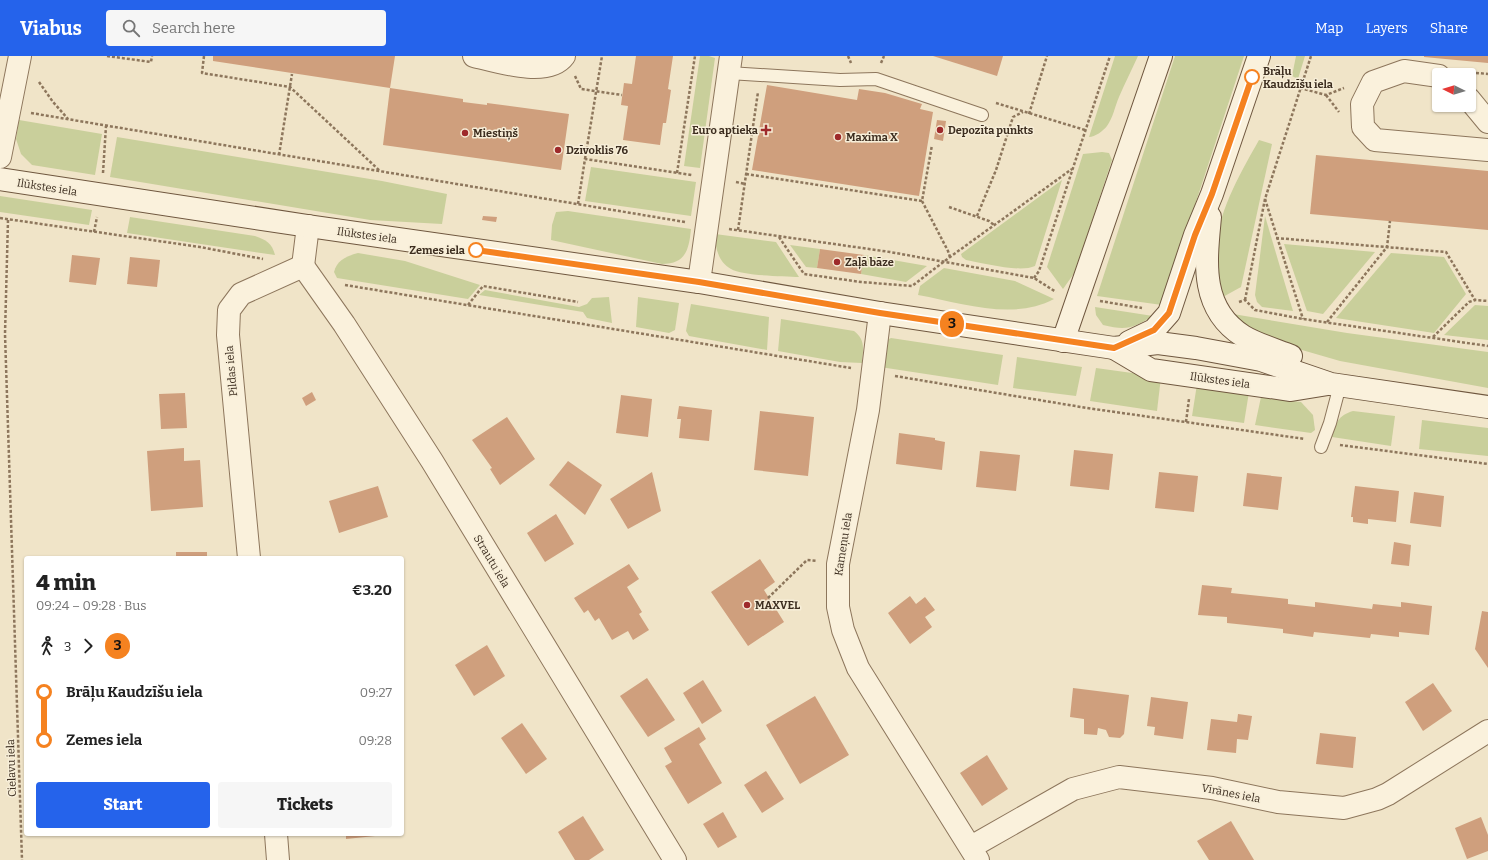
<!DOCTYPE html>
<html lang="en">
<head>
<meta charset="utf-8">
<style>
	body { margin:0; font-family:Bitter,serif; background:#f6f6f6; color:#222; height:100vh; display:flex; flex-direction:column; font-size:15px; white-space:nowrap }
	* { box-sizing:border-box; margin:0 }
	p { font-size:13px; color:#767676 }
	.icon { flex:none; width:22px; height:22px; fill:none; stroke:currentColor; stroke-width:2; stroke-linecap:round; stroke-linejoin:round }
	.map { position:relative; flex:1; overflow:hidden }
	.sheet { position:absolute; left:24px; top:500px; width:380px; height:280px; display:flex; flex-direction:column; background:#fff; border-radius:4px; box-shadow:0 1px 3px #0004 }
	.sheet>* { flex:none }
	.badge { padding:0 8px; border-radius:13px; font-size:14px; line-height:26px }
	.needle { width:26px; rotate:275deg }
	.buttons { position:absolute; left:1432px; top:12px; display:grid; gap:8px }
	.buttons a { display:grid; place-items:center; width:44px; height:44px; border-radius:4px; background:#fff; box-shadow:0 1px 3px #0004; font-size:20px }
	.map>.badge { position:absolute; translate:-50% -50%; box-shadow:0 0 0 2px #fff }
	.legs { display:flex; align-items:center; gap:6px; height:44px; padding:0 12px; font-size:13px }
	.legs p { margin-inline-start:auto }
	.summary { display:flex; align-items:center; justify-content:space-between; height:68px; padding:0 12px }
	h1 { font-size:22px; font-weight:800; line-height:30px }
	.action { display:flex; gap:8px; margin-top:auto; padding:8px 12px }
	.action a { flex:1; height:46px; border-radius:4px; background:#2563eb; color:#fff; font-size:16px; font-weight:800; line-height:46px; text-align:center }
	.action a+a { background:#f6f6f6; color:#222 }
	ul { padding:0 12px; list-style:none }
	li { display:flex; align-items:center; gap:14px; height:48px; font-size:15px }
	li i { display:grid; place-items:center; width:6px; height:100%; margin:0 5px; background:currentColor }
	li i::after { content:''; width:10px; height:10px; margin:-5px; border:3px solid; border-radius:50%; background:#fff }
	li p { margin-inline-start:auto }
	li:first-child i { background:linear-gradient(#0000 50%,currentColor 0) }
	li:last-child i { background:linear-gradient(currentColor 50%,#0000 0) }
	header { display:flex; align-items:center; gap:24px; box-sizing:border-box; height:56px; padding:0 20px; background:#2563eb; color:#fff }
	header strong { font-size:19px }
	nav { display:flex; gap:22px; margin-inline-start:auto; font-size:14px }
	.search { width:280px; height:36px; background:#f6f6f6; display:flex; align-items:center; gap:10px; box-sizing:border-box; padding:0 14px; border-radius:4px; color:#767676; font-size:15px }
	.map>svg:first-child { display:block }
</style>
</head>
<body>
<header>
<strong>Viabus</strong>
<div class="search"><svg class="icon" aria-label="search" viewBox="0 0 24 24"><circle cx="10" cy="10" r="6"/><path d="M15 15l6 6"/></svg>Search here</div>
<nav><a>Map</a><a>Layers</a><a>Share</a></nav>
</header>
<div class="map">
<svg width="1488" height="804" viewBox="0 0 1488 804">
	<rect width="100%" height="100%" fill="#f0e4c8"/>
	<g fill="#c9cf9b">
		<path d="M700,0H709L715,2L700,112L684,110Z"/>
		<path d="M1115,0H1138C1132,13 1125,27 1119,41C1115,50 1113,62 1107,70C1103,75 1095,81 1089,81Z"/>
		<path d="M1175,0H1244L1162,249L1097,240Z"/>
		<path d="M1296,0H1305L1298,23L1292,20Z"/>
		<path d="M19,64L102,78L95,119L32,109L21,98L16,83Z"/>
		<path d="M117,81L382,125L447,138L442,168L370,164L110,121Z"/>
		<path d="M1259,84L1272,88L1241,231L1221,242C1219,233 1216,223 1215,214C1212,166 1236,125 1259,84Z"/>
		<path d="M1102,96L1109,97L1112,104L1075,216L1063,233L1047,211L1083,98Z"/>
		<path d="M591,111L696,126L691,160L585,145Z"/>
		<path d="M1062,124L1035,210C1020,217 983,207 966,204L962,201L961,198Z"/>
		<path d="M0,140L92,154L89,169L0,156Z"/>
		<path d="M568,155L691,173C689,193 686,208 662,208L551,184L552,169L556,156Z"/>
		<path d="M1265,160L1293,255L1262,251L1257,246L1255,239Z"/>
		<path d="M130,161L255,180C266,184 272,187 275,199L127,177Z"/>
		<path d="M715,178L776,186L799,221C783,220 742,220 731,213C718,206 715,191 715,178Z"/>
		<path d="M1284,188L1375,196L1323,258L1307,255Z"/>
		<path d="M790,189L820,193L817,212L806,211Z"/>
		<path d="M358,197L405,205L480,229L468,243L337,222L334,216C337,204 347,200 358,197Z"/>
		<path d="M1391,197L1444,201L1466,238L1434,277L1336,262Z"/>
		<path d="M864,199L927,210L906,226L861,218Z"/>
		<path d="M944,212L1015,225L1054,243C1013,265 962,247 918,239L920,230Z"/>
		<path d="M485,234L579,251L587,248L592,242L609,241L612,267L587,262L583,256L479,239Z"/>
		<path d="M638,241L679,247L675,274L669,277L636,271Z"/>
		<path d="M691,248L769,261L767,294L689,280L686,275Z"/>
		<path d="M1475,249L1488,250V284L1444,279Z"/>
		<path d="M1095,251L1153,260C1133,272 1127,275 1103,269L1096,259Z"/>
		<path d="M1233,258L1347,277L1488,296V332L1340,305L1257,281Z"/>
		<path d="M781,263L854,275C866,284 863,294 862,307L840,306L778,295Z"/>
		<path d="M891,282L1003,299L998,329L880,311L887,284Z"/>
		<path d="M1017,301L1082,311L1076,340L1013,332Z"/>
		<path d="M1096,312L1161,321L1157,355L1090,345Z"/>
		<path d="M1197,328L1249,336L1244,367L1192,360Z"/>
		<path d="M1261,341L1301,346L1313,359L1315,374L1311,377L1255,369Z"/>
		<path d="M1353,355L1395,360L1391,390L1332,381C1335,367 1339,359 1353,355Z"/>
		<path d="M1422,364L1488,372V400L1419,393Z"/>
	</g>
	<g fill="#cf9f7d">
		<path d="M213,0H395L390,32L213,5Z"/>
		<path d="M636,0H673L668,33L671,34L666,67H663L660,89L623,84L628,50L621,49L624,27L632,28Z"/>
		<path d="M933,0H1003L997,20Z"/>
		<path d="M1424,0H1488V7L1424,1Z"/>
		<path d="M767,29L857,44L859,33L885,37L922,48L920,53L933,56L919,140L752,114Z"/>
		<path d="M390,32L463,43V46L487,49V47L569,58L561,114L383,89Z"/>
		<path d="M937,64L946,65L943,85L934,83Z"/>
		<path d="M1316,99L1488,115V174L1310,158Z"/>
		<path d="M483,160L497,161L496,166L482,164Z"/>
		<path d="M820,193L864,199L861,218L817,212Z"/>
		<path d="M72,199L100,202L96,229L69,226Z"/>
		<path d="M130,201L160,204L157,231L127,228Z"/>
		<path d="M312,336L316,344L306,350L302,342Z"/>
		<path d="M185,337L187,372L161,373L159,338Z"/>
		<path d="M621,339L652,343L648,381L616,377Z"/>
		<path d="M679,350L712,354L709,385L679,382L681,363H677Z"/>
		<path d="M760,355L814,361L808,420L754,414Z"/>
		<path d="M507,361L535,403L500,429L490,413L492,412L472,384Z"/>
		<path d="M899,377L935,382V384L945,386L942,414L896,408Z"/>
		<path d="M184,392V405L200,404L203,451L151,455L147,395Z"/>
		<path d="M1074,394L1113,398L1109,434L1070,430Z"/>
		<path d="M980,395L1020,399L1016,435L976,431Z"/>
		<path d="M568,405L602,429L585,459L549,429Z"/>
		<path d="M652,416L661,455L628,473L610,443Z"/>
		<path d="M1159,416L1198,420L1194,456L1155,452Z"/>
		<path d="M1247,417L1282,421L1278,454L1243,450Z"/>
		<path d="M378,430L388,461L339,477L329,445Z"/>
		<path d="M1355,430L1399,435L1396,466L1368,463V468L1353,466V461H1351Z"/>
		<path d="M1414,436L1444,440L1441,471L1410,467Z"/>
		<path d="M556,458L574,488L545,506L527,477Z"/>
		<path d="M1394,486L1411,489L1409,510L1391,508Z"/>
		<rect x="176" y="496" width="31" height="6"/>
		<path d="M760,503L775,526L764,534L784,566L748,590L711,536Z"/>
		<path d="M629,508L639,523L627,531L642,556L639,558L649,574L633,584L628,575L612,584L599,562L595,565L588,554L584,557L574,542Z"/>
		<path d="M1202,529L1232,532L1231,537L1288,543V548L1315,551V546L1372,553L1373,548L1401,551V546L1432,550L1429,579L1399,576V581L1371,578L1370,582L1314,576L1313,581L1283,577V573L1227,567V561L1198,559Z"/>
		<path d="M910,540L916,548L925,541L935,554L925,561L932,571L910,588L888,557Z"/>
		<path d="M1482,555L1488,556V612L1475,593Z"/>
		<path d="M487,589L505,620L474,640L455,609Z"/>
		<path d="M647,622L675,664L648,681L620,640Z"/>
		<path d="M703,624L722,655L702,668L683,637Z"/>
		<path d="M1433,627L1452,655L1423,675L1405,646Z"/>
		<path d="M1073,632L1129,639L1124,678L1120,682L1109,681L1106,674L1098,672L1097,679L1084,678V663L1070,661Z"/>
		<path d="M815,640L849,699L800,728L766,669Z"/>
		<path d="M1151,641L1188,646L1183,683L1154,679L1155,671L1147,670Z"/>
		<path d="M1238,658L1252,660L1248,684L1237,683L1236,697L1207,694L1211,663L1237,666Z"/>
		<path d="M522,667L547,703L526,718L501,682Z"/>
		<path d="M699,671L706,683L699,688L722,727L688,748L665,710L672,706L664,692Z"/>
		<path d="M1320,677L1356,681L1353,712L1316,708Z"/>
		<path d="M987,699L1008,733L982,750L960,717Z"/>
		<path d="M766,715L784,743L762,757L744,729Z"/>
		<path d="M723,756L737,781L718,792L703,768Z"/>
		<path d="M583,760L604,794L589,804H575L558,776Z"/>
		<path d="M1481,761L1488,779V795L1467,803L1455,772Z"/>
		<path d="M1231,765L1254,804H1209L1197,785Z"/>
		<path d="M346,778H385V779L346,783Z"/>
	</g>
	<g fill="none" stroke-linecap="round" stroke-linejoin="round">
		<defs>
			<g id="lane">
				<path d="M729,17L840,24L876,23L982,59"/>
				<path d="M1321,391L1330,367L1340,329"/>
			</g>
			<g id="street">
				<path d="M474,0C496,5 548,22 564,0"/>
				<path d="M1439,20L1404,15L1373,26L1362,48L1363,71L1375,84L1488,94"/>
				<path d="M1469,43L1488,66"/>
				<path d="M0,101L20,0"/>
				<path d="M303,210L344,268L432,405L675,804"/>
				<path d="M303,210L308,170"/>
				<path d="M699,226L731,0"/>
				<path d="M880,257L868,354L838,508V551L843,574L858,612L978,804"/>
				<path d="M249,502L228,279L229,254L241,238L303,210"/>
				<path d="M276,778L278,804"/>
				<path d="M971,791L1073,733L1119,721L1212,732L1278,746L1344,752L1377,743L1388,738L1488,675"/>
			</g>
			<g id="secondary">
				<path d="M0,123L308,170L699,226L880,257L1114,292L1158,287L1196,292L1261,304L1331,328L1488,351"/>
				<path d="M1210,161C1206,204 1199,252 1243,280C1256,288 1276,294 1291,300"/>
				<path d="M1063,285L1161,0"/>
				<path d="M1129,286L1154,274L1169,257L1195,179L1212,138L1259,0"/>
				<path d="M1114,292L1151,314L1291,334L1328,328"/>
			</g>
		</defs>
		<use href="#lane" stroke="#8d765c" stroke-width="14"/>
		<use href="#street" stroke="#8d765c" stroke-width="24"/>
		<use href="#secondary" stroke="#6f573f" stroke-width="24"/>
		<g stroke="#8d765c" stroke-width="2.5" stroke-dasharray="3 2" stroke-linecap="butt">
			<path d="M107,0L151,6L152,0"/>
			<path d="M204,0L202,17L290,31L380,115"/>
			<path d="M848,0L851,7"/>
			<path d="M881,7L884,0"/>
			<path d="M1466,16L1488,18"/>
			<path d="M575,20L581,33L622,39"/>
			<path d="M39,26L53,46L68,63"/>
			<path d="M1300,32L1326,39L1344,32"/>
			<path d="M1326,39L1339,56"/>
			<path d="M996,47L1085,74"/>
			<path d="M31,57L685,166"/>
			<path d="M1029,58L1047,0"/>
			<path d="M279,99L292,18"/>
			<path d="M585,103L602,0"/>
			<path d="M103,117L106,70"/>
			<path d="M677,117L695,0"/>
			<path d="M746,118L922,145L932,89"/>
			<path d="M736,126L745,128"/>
			<path d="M1265,143L1303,263"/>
			<path d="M922,145L948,195L950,201"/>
			<path d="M578,148L585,103L692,119"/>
			<path d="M949,151L989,165L994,169"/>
			<path d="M977,160L996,114L1013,61L1023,56"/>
			<path d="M0,162L200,191L263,203"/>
			<path d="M8,164L5,278L22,804"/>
			<path d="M729,173L890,196L1034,222L1056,236"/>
			<path d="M738,174L758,36"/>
			<path d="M94,176L97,161"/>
			<path d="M779,181L804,218L861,226L912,230L950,201L1072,113"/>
			<path d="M1276,182L1446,196L1475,244L1488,245"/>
			<path d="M1034,222L1039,215L1110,0"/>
			<path d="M345,229L851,312"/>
			<path d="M1245,244L1265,143L1311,0"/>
			<path d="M1100,245L1142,252"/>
			<path d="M1239,246L1245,244L1255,254L1303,263L1488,290"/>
			<path d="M468,249L483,230L578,246"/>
			<path d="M1327,266L1387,191L1390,165"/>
			<path d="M1433,281L1469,246L1475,244"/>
			<path d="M895,320L1087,352L1305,383"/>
			<path d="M1186,366L1189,343"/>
			<path d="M1340,389L1488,408"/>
			<path d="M768,542L807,504L817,505"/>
		</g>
		<use href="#lane" stroke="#faf1dc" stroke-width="12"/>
		<use href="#street" stroke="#faf1dc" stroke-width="22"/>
		<use href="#secondary" stroke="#faf1dc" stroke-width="22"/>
	</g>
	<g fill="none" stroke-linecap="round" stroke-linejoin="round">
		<defs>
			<path id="line-1" d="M476,194L699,226L880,257L1114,292L1154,274L1169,257L1195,179L1212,138L1252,21"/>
		</defs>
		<use href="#line-1" stroke="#fff" stroke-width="9"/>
		<use href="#line-1" stroke="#f58220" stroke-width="6"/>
	</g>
	<g fill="#fff" stroke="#f58220" stroke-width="2">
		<circle cx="1252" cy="21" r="7"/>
		<circle cx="476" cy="194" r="7"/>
	</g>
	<g fill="#9e2a2b" stroke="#f7eed8" stroke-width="1.5">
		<path d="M764 68h4v4h4v4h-4v4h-4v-4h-4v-4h4z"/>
		<circle cx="940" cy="74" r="4"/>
		<circle cx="465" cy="77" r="4"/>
		<circle cx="838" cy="81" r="4"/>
		<circle cx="558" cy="94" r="4"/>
		<circle cx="837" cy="206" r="4"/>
		<circle cx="747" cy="549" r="4"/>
	</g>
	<g text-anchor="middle" stroke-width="3" stroke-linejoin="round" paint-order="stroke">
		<g font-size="11" font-weight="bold" fill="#3d2e20" stroke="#f7eed8" text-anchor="start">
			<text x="1263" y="19">Brāļu<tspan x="1263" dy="13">Kaudzīšu iela</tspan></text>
			<text x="465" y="198" text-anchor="end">Zemes iela</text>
		</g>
		<g font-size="11" font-weight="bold" fill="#3d2e20" stroke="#f7eed8" text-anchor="start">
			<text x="758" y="78" text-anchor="end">Euro aptieka</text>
			<text x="948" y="78">Depozīta punkts</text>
			<text x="473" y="81">Miestiņš</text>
			<text x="846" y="85">Maxima X</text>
			<text x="566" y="98">Dzīvoklis 76</text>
			<text x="845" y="210">Zaļā bāze</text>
			<text x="755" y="553">MAXVEL</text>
		</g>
		<g font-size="11" fill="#3d2e20" stroke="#f7eed8">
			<text transform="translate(47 131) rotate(9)" y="4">Ilūkstes iela</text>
			<text transform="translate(367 179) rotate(8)" y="4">Ilūkstes iela</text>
			<text transform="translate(231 315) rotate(-95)" y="4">Pildas iela</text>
			<text transform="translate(1220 324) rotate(8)" y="4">Ilūkstes iela</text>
			<text transform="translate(843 488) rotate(-81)" y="4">Kameņu iela</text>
			<text transform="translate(492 505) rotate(59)" y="4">Strautu iela</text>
			<text transform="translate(11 712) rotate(-92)" y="4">Cielavu iela</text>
			<text transform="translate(1231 737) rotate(11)" y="4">Virānes iela</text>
		</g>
	</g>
</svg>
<div class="buttons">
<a><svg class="needle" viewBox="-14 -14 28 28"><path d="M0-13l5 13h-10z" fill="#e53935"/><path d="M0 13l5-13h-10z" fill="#767676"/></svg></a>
</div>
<b class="badge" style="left:952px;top:268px;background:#f58220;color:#111">3</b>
<section class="sheet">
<div class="summary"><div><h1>4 min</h1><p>09:24 – 09:28 · Bus</p></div><b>€3.20</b></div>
<div class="legs"><svg class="icon" aria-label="walk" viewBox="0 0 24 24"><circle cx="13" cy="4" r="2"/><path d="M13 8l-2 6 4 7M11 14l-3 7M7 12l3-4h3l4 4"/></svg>3<svg class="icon" aria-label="forward" viewBox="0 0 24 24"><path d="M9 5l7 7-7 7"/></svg><b class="badge" style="background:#f58220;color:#111">3</b></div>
<ul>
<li><i style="color:#f58220"></i><b>Brāļu Kaudzīšu iela</b><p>09:27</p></li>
<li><i style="color:#f58220"></i><b>Zemes iela</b><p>09:28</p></li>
</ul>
<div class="action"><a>Start</a><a>Tickets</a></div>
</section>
</div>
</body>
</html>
